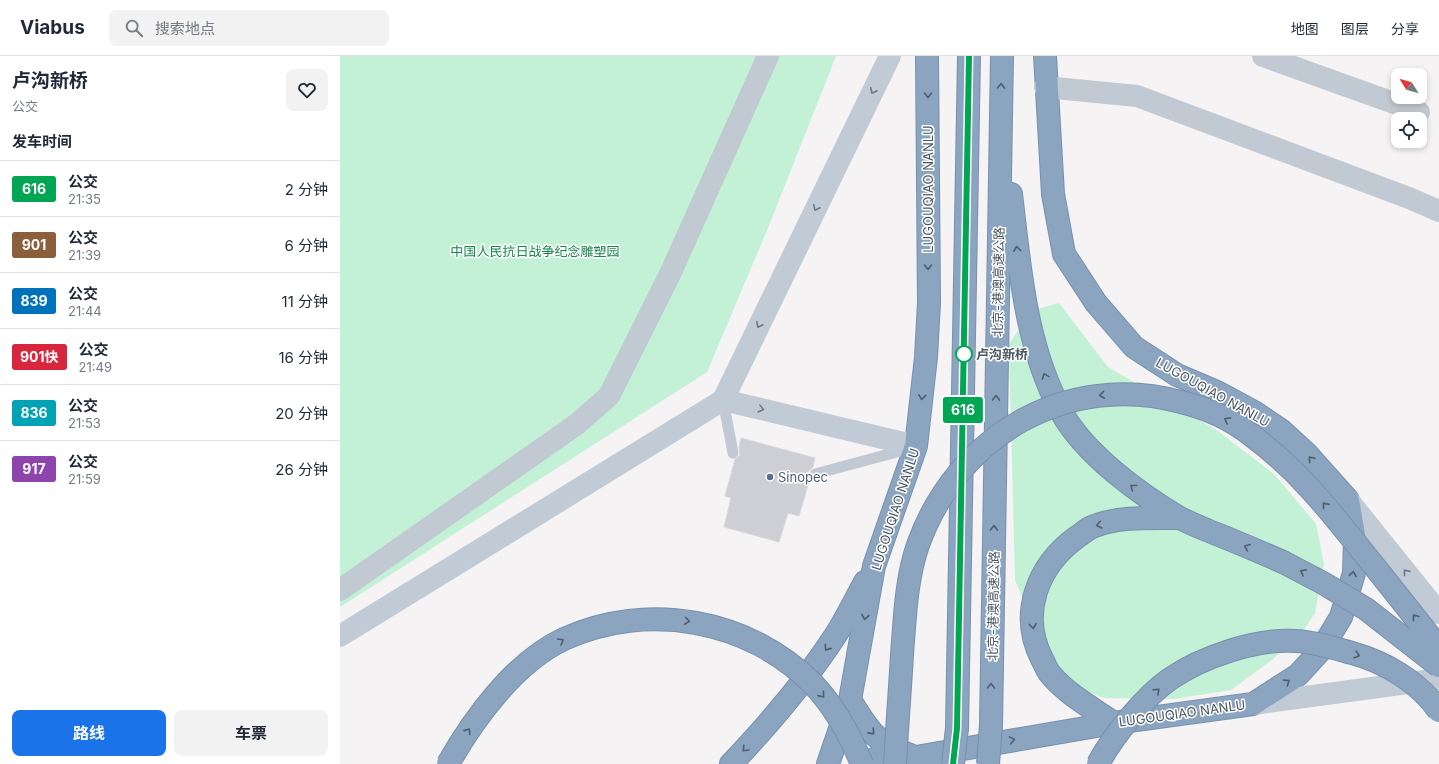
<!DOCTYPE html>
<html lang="zh">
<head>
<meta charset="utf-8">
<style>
	body { margin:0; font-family:Inter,"Noto Sans SC",sans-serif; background:#f2f2f3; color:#1f2937; height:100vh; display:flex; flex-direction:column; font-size:15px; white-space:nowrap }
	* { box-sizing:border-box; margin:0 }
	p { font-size:13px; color:#747a83 }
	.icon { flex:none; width:22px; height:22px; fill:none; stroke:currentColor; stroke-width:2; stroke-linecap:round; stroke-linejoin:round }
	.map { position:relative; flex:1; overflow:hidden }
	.sheet { display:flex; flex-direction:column; background:#fff; width:340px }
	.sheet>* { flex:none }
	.badge { padding:0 8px; border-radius:3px; font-size:14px; line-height:26px }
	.needle { width:26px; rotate:307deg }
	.controls { position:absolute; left:1051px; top:12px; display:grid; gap:8px }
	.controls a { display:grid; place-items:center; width:36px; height:36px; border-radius:8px; background:#fff; box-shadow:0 2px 6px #0003; font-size:20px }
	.map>.badge { position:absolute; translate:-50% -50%; box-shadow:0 0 0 2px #fff }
	h2 { padding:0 12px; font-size:15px; line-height:36px }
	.round { display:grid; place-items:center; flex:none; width:42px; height:42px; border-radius:8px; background:#f2f2f3 }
	.summary { display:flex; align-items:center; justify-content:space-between; height:68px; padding:0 12px }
	h1 { font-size:19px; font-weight:700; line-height:30px }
	.action { display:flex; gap:8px; margin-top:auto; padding:8px 12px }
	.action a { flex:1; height:46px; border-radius:8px; background:#1a73e8; color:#fff; font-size:16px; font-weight:700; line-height:46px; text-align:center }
	.action a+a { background:#f2f2f3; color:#1f2937 }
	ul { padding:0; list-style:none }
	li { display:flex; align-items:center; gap:12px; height:56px; padding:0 12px; border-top:1px solid #e0e1e3 }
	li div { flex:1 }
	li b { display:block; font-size:15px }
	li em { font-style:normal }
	li .badge { min-width:44px; font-weight:700; text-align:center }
	header { display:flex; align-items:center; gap:24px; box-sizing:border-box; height:56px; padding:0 20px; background:#fff; border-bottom:1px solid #e0e1e3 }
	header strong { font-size:19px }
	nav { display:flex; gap:22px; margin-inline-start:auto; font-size:14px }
	.search { width:280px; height:36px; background:#f2f2f3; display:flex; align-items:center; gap:10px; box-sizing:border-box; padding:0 14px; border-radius:8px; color:#747a83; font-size:15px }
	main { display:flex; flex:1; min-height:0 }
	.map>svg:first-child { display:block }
</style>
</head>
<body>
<header>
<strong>Viabus</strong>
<div class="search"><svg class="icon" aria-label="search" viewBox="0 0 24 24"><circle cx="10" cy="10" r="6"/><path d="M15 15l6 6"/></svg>搜索地点</div>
<nav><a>地图</a><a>图层</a><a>分享</a></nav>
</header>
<main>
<section class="sheet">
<div class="summary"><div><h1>卢沟新桥</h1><p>公交</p></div><a class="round"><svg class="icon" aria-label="heart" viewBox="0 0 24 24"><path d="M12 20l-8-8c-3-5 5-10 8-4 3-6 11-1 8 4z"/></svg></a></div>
<h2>发车时间</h2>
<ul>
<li><span class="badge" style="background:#00a651;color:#fff">616</span><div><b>公交</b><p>21:35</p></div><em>2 分钟</em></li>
<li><span class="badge" style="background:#8b5e3c;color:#fff">901</span><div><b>公交</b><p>21:39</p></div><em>6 分钟</em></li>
<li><span class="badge" style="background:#0072bc;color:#fff">839</span><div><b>公交</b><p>21:44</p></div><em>11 分钟</em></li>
<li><span class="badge" style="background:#d7263d;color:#fff">901快</span><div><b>公交</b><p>21:49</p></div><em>16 分钟</em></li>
<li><span class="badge" style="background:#00a3b4;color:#fff">836</span><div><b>公交</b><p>21:53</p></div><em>20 分钟</em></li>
<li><span class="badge" style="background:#8e44ad;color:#fff">917</span><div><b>公交</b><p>21:59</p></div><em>26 分钟</em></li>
</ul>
<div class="action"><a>路线</a><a>车票</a></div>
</section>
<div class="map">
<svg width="1099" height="708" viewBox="0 0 1099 708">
	<rect width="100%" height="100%" fill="#f5f3f3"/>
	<g fill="#c3f1d5">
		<path d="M0,0H496L428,172L367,316L0,551Z"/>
		<path d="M719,247L768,311L878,375L934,418L976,468L984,508L975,557L965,572L933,603L891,634L834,643L764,642L734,631L709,603L675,524L669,288L691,255Z"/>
	</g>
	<path fill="#cdcfd5" stroke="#d7d9de" d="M401,382L475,402L473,411L468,416L470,422L459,460L448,457L439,486L384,471L391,442L385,440L395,403L400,399L399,391Z"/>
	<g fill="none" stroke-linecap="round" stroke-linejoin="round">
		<defs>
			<g id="highway">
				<path d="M671,138C680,213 685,289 722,357C745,398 798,437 838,461C849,467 862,472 874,477C897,486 920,496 943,506"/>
				<path d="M510,644C528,673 536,688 570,699"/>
				<path d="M774,667C752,652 728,639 711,619C707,615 705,608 702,603C679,558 697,510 737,481C742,478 747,473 752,471C777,460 812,462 839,462"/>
				<path d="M651,669L662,0"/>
				<path d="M617,672L629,0"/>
				<path d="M391,708C429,668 465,626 495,580C506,563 515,544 525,526"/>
				<path d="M488,708L510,644L534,510L576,390L586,301L589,247L587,0"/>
				<path d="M524,708L537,702L576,701L774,667L913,648L958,619L981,594L1001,561L1014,517L1015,485L1008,444L966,397L942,375L914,356L877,336L837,319L794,291L756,247L724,198L713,138L705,0"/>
			</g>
		</defs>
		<use href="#highway" stroke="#7690ad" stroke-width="24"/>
		<g stroke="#c1cad2" stroke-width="11">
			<path d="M383,344L393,397"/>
			<path d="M475,418L568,393"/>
		</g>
		<g stroke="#c1cad2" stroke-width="22">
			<path d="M923,0L1079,56"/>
			<path d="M705,31L797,40L1069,142L1099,155"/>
			<path d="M0,534L237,368L269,340L331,216L428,0"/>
		</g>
		<g stroke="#c1cbd6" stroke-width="22">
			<path d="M383,344L576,390"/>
			<path d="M1008,444L1099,557"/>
			<path d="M0,580L383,344L550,0"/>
			<path d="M913,648L1099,623"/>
		</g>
		<use href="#highway" stroke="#8ba5c1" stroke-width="22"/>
		<defs>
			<g id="highway-bridge">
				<path d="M943,506L983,527L1026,553L1099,610"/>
				<path d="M108,708C134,662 175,606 224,583C307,545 409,563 473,628C495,651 510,679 522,708"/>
				<path d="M555,708C557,671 560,635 562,598C565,562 566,523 578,489C617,379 728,315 841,346C866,352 891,363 911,379C956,412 987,451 1022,495C1048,527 1073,559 1099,592"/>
				<path d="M613,708L617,672"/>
				<path d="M648,708L651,669"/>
				<path d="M758,708C773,680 804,641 830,623C862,601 917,582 956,585C975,586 994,592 1012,597C1045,606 1079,626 1099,655"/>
			</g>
		</defs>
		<use href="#highway-bridge" stroke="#7690ad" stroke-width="24" stroke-linecap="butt"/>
		<use href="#highway-bridge" stroke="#8ba5c1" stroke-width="22"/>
	</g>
	<defs><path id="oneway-chevron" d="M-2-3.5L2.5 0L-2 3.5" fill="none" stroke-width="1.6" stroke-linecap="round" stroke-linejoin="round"/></defs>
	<g stroke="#505e6b">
		<use href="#oneway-chevron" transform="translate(661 30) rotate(-89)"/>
		<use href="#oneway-chevron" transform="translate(588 39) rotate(90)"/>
		<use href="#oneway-chevron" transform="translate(677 193) rotate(-97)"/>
		<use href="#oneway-chevron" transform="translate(588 211) rotate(90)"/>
		<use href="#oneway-chevron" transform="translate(705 320) rotate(-110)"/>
		<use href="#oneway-chevron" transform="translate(762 339) rotate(174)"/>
		<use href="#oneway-chevron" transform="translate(582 341) rotate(96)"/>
		<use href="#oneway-chevron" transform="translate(656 342) rotate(-89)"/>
		<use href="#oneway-chevron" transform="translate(887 364) rotate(-151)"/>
		<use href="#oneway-chevron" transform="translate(971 403) rotate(-131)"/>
		<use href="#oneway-chevron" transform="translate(793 431) rotate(-141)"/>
		<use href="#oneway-chevron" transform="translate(985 449) rotate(-129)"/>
		<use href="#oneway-chevron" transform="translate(759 469) rotate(168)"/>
		<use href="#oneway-chevron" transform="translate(654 472) rotate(-89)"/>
		<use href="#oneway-chevron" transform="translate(907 491) rotate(-157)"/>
		<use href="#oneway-chevron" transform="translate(963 516) rotate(-153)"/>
		<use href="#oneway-chevron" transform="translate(1013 518) rotate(-80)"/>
		<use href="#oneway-chevron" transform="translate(525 561) rotate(100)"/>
		<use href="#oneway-chevron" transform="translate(1075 561) rotate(-128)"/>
		<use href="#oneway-chevron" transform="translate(347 565) rotate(8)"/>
		<use href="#oneway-chevron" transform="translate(693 570) rotate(83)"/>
		<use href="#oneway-chevron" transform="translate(221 585) rotate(-30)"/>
		<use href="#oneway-chevron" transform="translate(487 592) rotate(125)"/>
		<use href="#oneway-chevron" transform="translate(1017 599) rotate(17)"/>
		<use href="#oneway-chevron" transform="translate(947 626) rotate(-33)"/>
		<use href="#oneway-chevron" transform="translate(651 630) rotate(-89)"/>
		<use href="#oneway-chevron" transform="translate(817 635) rotate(-43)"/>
		<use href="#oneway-chevron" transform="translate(482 639) rotate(51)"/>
		<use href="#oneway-chevron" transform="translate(128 675) rotate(-55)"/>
		<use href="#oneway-chevron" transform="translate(532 676) rotate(48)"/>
		<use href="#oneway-chevron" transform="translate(672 684) rotate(-10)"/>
		<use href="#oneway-chevron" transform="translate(405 693) rotate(133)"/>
	</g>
	<g stroke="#6e7984">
		<use href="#oneway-chevron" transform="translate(533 35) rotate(116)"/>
		<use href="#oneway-chevron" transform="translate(476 152) rotate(116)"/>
		<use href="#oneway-chevron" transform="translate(419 269) rotate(116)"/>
		<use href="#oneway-chevron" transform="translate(421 353) rotate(14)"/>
		<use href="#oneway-chevron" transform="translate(1066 516) rotate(-129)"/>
	</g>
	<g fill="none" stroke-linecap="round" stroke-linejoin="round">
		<defs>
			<path id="line" d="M613,708L617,672L629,0"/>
		</defs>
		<use href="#line" stroke="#fff" stroke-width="9"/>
		<use href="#line" stroke="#00a651" stroke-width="6"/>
	</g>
	<circle fill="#fff" stroke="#00a651" stroke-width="2" cx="624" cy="298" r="8"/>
	<circle fill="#5c6f8a" stroke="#fff" stroke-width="1.5" cx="430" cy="421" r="4"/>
	<g text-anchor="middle" stroke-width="3" stroke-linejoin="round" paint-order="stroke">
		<g font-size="13" fill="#4a5661" stroke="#fff">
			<text transform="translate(588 133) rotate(-90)" y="5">LUGOUQIAO NANLU</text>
			<text transform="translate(658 226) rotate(-89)" y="5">北京-港澳高速公路</text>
			<text transform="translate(873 336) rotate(29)" y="5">LUGOUQIAO NANLU</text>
			<text transform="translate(555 453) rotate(-72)" y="5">LUGOUQIAO NANLU</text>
			<text transform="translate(653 550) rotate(-89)" y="5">北京-港澳高速公路</text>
			<text transform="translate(842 657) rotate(-8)" y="5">LUGOUQIAO NANLU</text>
		</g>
		<g font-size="13" fill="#17864f" stroke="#fff">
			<text x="195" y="200">中国人民抗日战争纪念雕塑园</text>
		</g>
		<g font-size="13" font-weight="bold" fill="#4a5661" stroke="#fff" text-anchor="start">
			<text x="636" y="303">卢沟新桥</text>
		</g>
		<g font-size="13" fill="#4e5e75" stroke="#fff" text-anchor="start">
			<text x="438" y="426">Sinopec</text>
		</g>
	</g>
</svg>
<div class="controls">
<a><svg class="needle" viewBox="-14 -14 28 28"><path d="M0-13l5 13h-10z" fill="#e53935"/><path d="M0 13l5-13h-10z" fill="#747a83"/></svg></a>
<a><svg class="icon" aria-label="locate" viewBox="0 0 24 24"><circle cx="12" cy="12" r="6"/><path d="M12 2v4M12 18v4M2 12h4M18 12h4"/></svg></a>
</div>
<b class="badge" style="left:623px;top:354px;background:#00a651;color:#fff">616</b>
</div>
</main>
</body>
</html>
